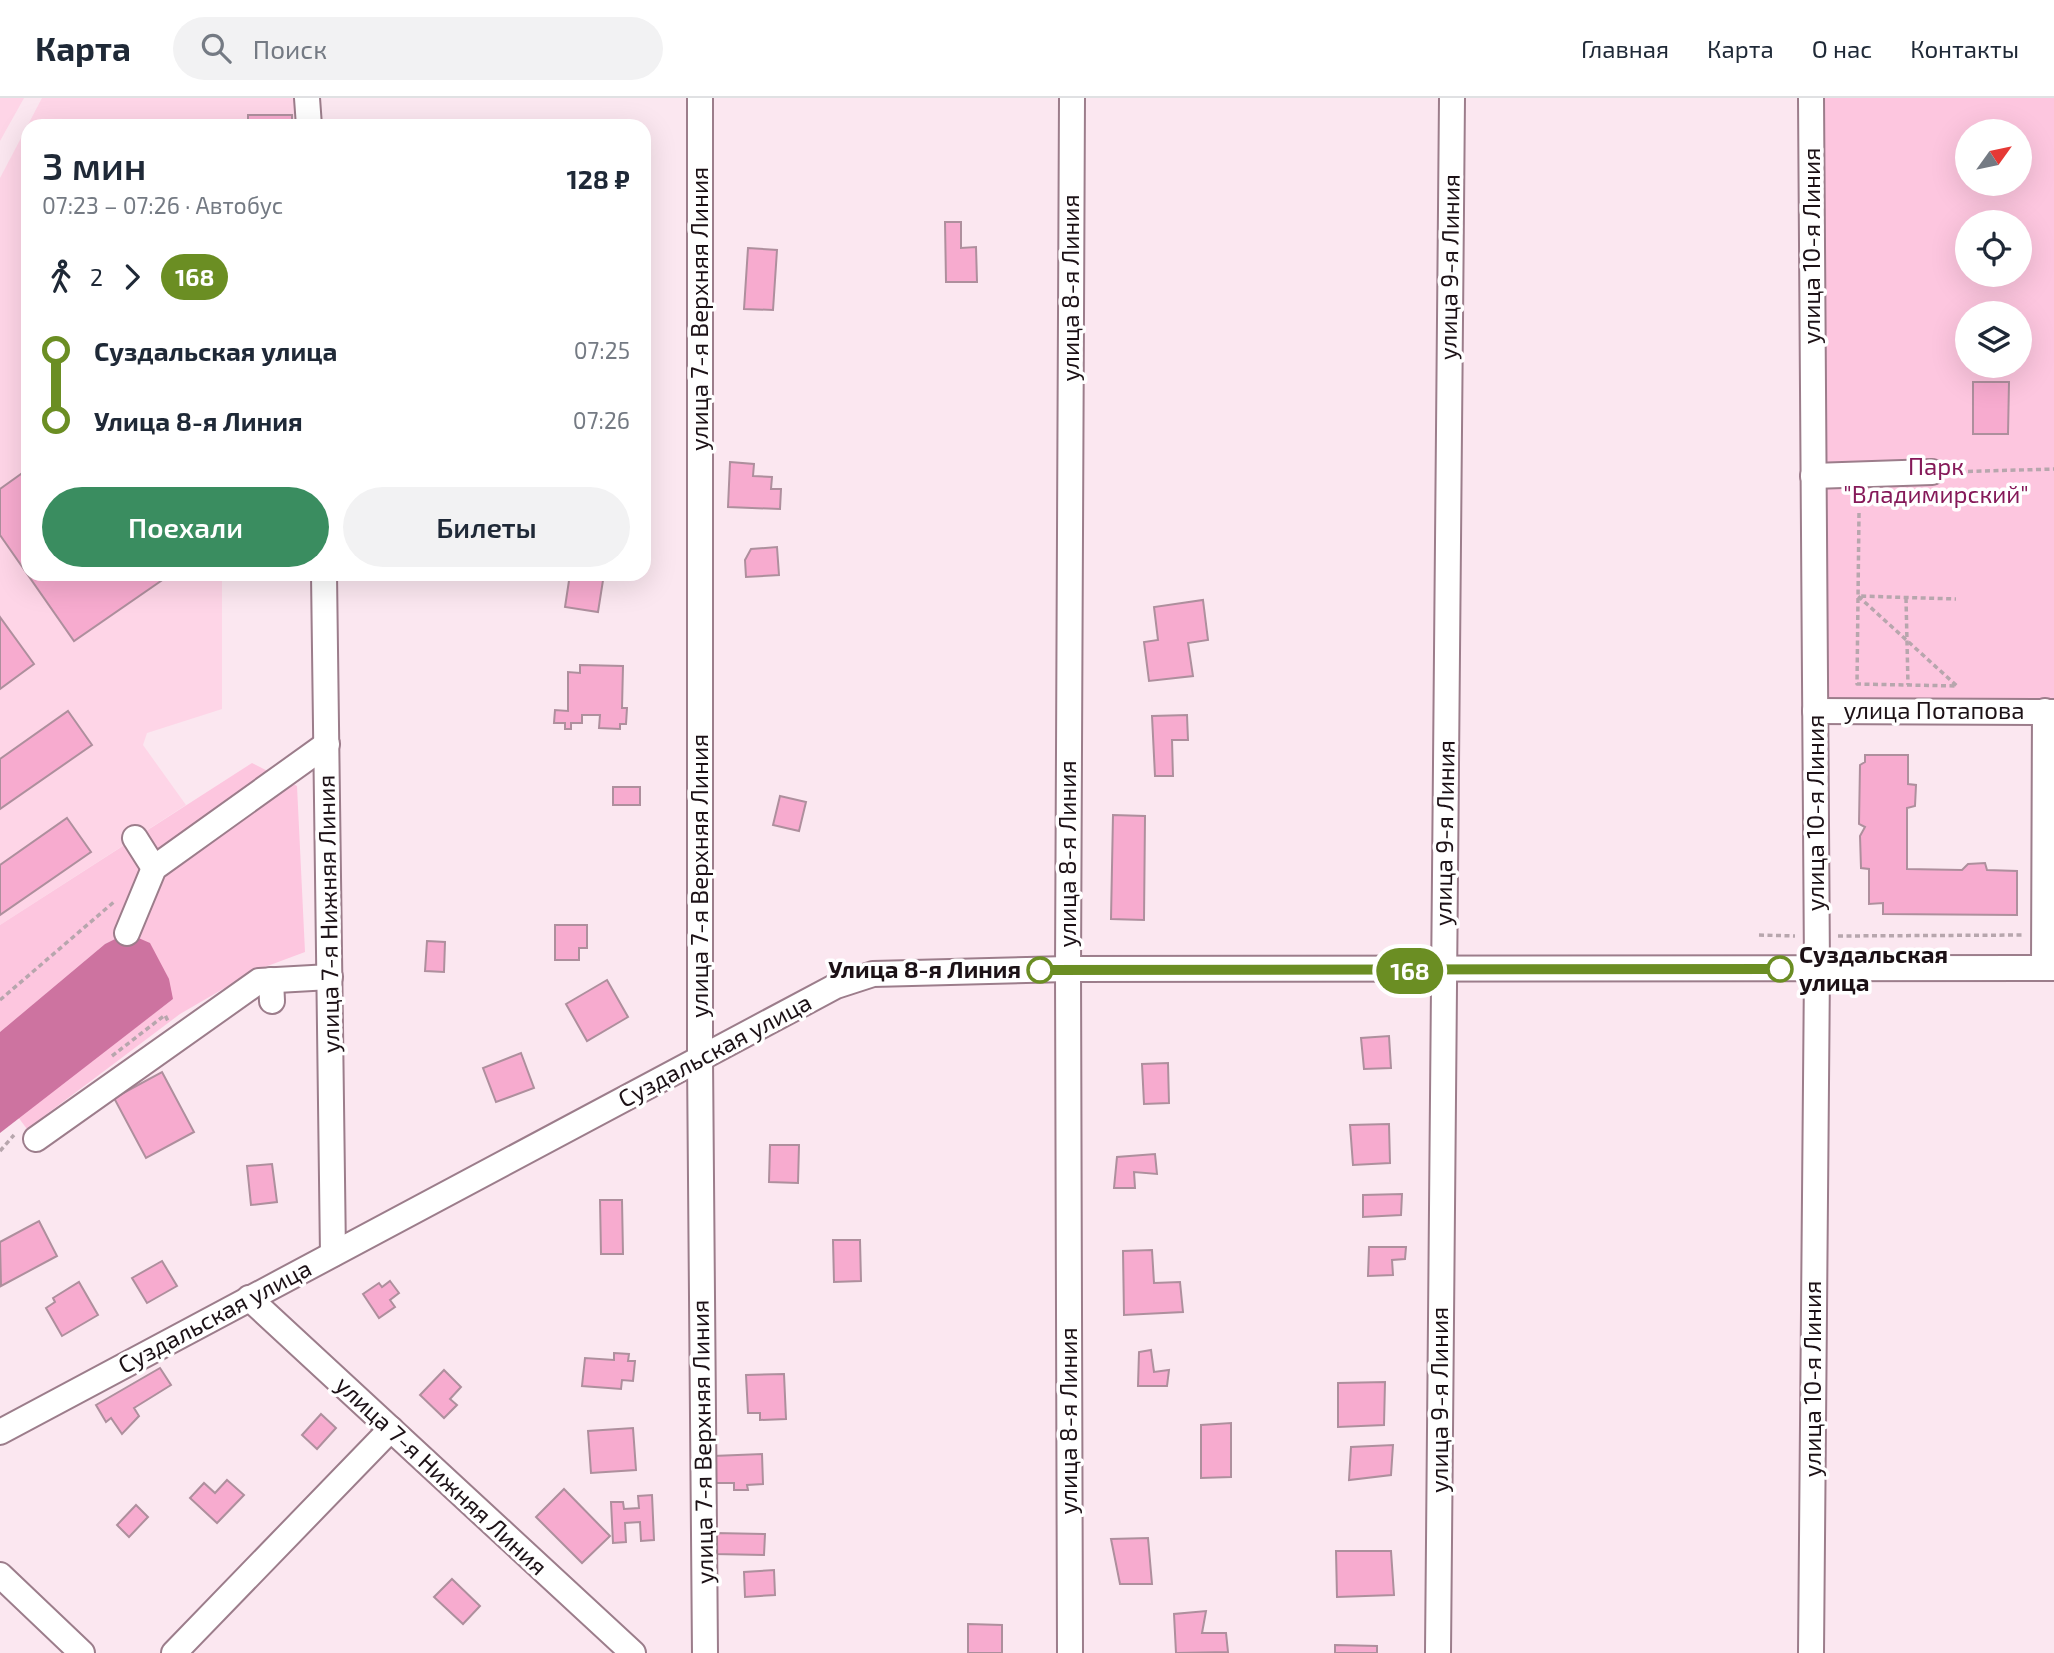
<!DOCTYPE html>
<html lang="ru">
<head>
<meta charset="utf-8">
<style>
	body { margin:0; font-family:"Exo 2",sans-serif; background:#f2f2f3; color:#1f2937; height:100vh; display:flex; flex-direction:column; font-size:26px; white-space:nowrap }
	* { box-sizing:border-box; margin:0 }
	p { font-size:23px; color:#747a83 }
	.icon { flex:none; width:38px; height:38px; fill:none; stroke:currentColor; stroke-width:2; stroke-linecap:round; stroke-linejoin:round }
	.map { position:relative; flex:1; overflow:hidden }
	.drawer { position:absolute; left:21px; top:21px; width:630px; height:462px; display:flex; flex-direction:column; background:#fff; border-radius:21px; box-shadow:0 7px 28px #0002 }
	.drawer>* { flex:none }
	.badge { padding:0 14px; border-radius:23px; font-size:24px; line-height:46px }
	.needle { width:46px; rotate:57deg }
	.controls { position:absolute; left:1955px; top:21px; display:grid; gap:14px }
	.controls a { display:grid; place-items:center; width:77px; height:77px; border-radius:50%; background:#fff; box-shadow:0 7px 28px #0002; font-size:35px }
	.map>.badge { position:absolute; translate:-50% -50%; box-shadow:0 0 0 4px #fff }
	.legs { display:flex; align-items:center; gap:10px; height:77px; padding:0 21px; font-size:23px }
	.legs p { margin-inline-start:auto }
	.headline { display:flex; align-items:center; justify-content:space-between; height:119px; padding:0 21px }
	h1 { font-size:38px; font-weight:600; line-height:52px }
	.primary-button { display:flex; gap:14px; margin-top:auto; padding:14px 21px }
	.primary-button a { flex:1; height:80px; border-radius:42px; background:#3a8d60; color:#fff; font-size:28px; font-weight:600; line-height:80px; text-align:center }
	.primary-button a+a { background:#f2f2f3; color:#1f2937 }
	ul { padding:0 21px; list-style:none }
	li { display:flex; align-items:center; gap:24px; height:70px; font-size:26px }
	li i { display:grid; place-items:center; width:10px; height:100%; margin:0 9px; background:currentColor }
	li i::after { content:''; width:18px; height:18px; margin:-9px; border:5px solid; border-radius:50%; background:#fff }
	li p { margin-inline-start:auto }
	li:first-child i { background:linear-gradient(#0000 50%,currentColor 0) }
	li:last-child i { background:linear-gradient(currentColor 50%,#0000 0) }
	header { display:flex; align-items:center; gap:42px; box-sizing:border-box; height:98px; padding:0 35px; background:#fff; border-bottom:2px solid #e0e1e3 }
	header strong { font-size:33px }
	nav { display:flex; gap:38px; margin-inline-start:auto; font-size:24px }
	.search { width:490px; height:63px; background:#f2f2f3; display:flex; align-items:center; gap:18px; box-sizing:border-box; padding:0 24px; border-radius:38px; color:#747a83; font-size:26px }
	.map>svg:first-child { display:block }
</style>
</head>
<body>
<header>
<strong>Карта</strong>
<div class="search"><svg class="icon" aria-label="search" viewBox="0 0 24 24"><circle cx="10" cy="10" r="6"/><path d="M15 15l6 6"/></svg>Поиск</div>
<nav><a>Главная</a><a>Карта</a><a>О нас</a><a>Контакты</a></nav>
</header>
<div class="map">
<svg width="2054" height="1555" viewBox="0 0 2054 1555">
	<rect width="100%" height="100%" fill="#fbe7f0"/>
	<g fill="#fed5e7">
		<path d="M0,0H24L0,43Z"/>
		<path d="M42,0H294V28H28V476H222V611L147,635L143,647L186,707L0,827V80Z"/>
	</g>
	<g fill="#fdc6df" fill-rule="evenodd">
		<path d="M1815,0H2054V600H1823ZM1967,33H2020V86H1967ZM1967,124H2020V177H1967ZM1967,215H2020V268H1967Z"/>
		<path d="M252,665L297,688L305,854L254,873L180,916L27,1031L18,1019L173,901L127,835L105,846L0,934V827Z"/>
	</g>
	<path fill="#cd73a0" d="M127,835L150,845L169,881L173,901L0,1035V934L105,846Z"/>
	<g fill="#f7abcf" stroke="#ae8f9d" stroke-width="2">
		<rect x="248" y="17" width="44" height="11"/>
		<path d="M945,124H961V150L976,149L977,184H946Z"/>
		<path d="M748,150L777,152L773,212L744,211Z"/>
		<path d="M1973,284H2009L2008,336H1973Z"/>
		<path d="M730,364L754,366L753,378L772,379L771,391H781L780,411L728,409Z"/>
		<path d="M28,371V476H171L74,543L0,437V391Z"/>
		<path d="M777,449L779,477L746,479L745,462L751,451Z"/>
		<path d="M570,476H604L598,514L565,509Z"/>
		<path d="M1203,502L1208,542L1188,545L1193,578L1149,583L1144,544L1158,542L1154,509Z"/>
		<path d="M0,519L34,566L0,591Z"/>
		<path d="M580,567L623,568L622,610H627L626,626H620V631L599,630L600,617H582V625H571V631H565V625H554L555,612L568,613V574L580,575Z"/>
		<path d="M68,613L92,647L0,711V661Z"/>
		<path d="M1187,617L1188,642H1172L1173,678H1155L1152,618Z"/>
		<path d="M1865,657H1908V686L1916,687L1915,708L1907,710V771L1962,772L1968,766L1985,765L1987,772L2017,773V817L1883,816V805L1869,806V771L1861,770L1860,738L1865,729L1859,726L1860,667L1865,664Z"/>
		<rect x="613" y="689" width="27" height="18"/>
		<path d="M780,698L806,704L799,733L773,727Z"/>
		<path d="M1113,717L1145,718L1144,822L1111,821Z"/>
		<path d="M67,720L91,754L0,817V767Z"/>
		<path d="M555,827H587V850H579V862H555Z"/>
		<path d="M427,843L445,844L444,874L425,873Z"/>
		<path d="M607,882L628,919L587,943L566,906Z"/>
		<path d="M1389,938L1391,970L1364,971L1361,940Z"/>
		<path d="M521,955L534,990L496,1004L483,970Z"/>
		<path d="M1168,965L1169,1005L1144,1006L1142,966Z"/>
		<path d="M162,974L194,1034L146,1060L114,1000Z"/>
		<path d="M1389,1026L1390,1065L1353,1067L1350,1027Z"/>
		<path d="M770,1047H799L798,1085L769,1084Z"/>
		<path d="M1155,1056L1157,1076L1134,1074L1135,1090H1114L1117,1059Z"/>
		<path d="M272,1066L277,1104L251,1107L247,1068Z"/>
		<path d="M1402,1096L1401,1117L1363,1119V1097Z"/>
		<path d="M600,1102H622L623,1156H601Z"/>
		<path d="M39,1123L57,1158L1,1188L0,1144Z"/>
		<path d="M833,1142H860L861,1183L834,1184Z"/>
		<path d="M1369,1149H1406L1405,1161L1392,1162L1393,1177L1368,1178Z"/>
		<path d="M1152,1152L1154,1185L1180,1184L1183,1214L1124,1217L1123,1153Z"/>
		<path d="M162,1163L177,1188L147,1205L132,1180Z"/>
		<path d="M390,1183L399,1195L390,1202L395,1209L379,1220L363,1196L379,1185L382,1189Z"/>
		<path d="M79,1184L98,1217L62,1238L46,1210L55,1204L53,1200Z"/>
		<path d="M1151,1252L1154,1274L1169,1272L1167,1288H1138L1139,1254Z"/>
		<path d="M614,1255L629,1256L628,1263H635L633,1283L622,1282L621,1291L582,1288L585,1260L614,1262Z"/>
		<path d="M160,1270L171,1287L134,1310L139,1318L122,1336L111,1320L106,1324L96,1307Z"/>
		<path d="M444,1272L461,1289L450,1301L457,1307L444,1320L420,1297Z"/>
		<path d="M784,1276L786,1321L760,1322V1315H748L746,1277Z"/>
		<path d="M1385,1284L1384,1327L1338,1329V1285Z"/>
		<path d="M321,1316L336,1330L317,1351L302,1337Z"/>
		<path d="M1231,1325V1379L1201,1380V1327Z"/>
		<path d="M633,1330L636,1372L591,1375L588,1333Z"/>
		<path d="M1393,1347L1391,1377L1349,1382L1351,1349Z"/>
		<path d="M762,1356L763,1386L747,1387L748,1392H734V1385H714L713,1358Z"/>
		<path d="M227,1382L244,1397L217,1425L190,1400L204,1385L215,1395Z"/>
		<path d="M564,1391L610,1438L582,1465L536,1419Z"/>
		<path d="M652,1397L654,1442L641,1443L640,1424L625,1425L626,1444L613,1445L611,1404H623L624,1411L639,1410L638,1398Z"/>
		<path d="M136,1407L148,1419L129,1439L117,1427Z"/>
		<path d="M715,1435L765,1436L764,1457L714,1456Z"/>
		<path d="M1148,1440L1152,1486H1120L1111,1441Z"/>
		<path d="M1336,1453H1391L1394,1497L1337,1499Z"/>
		<path d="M774,1472L775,1497L745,1499L744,1474Z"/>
		<path d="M452,1481L480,1508L463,1526L434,1499Z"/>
		<path d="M1206,1513L1202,1535H1226L1228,1554L1176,1555L1174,1516Z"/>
		<path d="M968,1526L1002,1527V1555H968Z"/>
		<path d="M1335,1547L1377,1548V1555H1335Z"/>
	</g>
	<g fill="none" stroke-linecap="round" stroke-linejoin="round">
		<defs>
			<g id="minor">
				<path d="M307,0L309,28"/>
				<path d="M700,0V962L705,1555"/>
				<path d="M1813,378L1932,374"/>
				<path d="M324,476L333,1156"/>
				<path d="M1815,613L2054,614"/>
				<path d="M135,740L154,770"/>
				<path d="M127,835L154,770L327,646"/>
				<path d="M2044,870L2045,613"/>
				<path d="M271,882L272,903"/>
				<path d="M36,1041L259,883L330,879"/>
				<path d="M249,1200L633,1555"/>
				<path d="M0,1334L836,888L873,876L1068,871L2054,870"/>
				<path d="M0,1477L82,1555"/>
				<path d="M174,1555L391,1331"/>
				<path d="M1070,1555L1068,871L1072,0"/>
				<path d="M1438,1555L1452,0"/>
				<path d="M1811,1555L1817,871L1811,0"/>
			</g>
		</defs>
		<use href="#minor" stroke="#9c7d8b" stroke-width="28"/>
		<g stroke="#b7a6ad" stroke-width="3.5" stroke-dasharray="5 3.5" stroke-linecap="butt">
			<path d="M1951,374L2054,371"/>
			<path d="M1859,415L1857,586L1957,588L1858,498L1956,501"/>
			<path d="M1906,500L1908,587"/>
			<path d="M1759,837L1795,838"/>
			<path d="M1838,838L2023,837"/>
			<path d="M0,902L115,803"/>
			<path d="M112,958L165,917L168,923"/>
			<path d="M0,1053L14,1037"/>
		</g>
		<use href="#minor" stroke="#fff" stroke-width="24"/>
	</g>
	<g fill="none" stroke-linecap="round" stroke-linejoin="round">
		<defs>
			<path id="line-1" d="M1040,872L1780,871"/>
		</defs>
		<use href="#line-1" stroke="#fff" stroke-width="16"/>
		<use href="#line-1" stroke="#6b8e23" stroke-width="10"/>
	</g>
	<g fill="#fff" stroke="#6b8e23" stroke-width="3.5">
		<circle cx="1780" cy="871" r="12"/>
		<circle cx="1040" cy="872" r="12"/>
	</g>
	<g text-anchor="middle" stroke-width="7" stroke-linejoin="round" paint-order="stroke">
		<g font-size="24" fill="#1c1116" stroke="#fff">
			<text transform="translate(1812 148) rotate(-90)" y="8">улица 10-я Линия</text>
			<text transform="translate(1450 169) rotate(-89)" y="8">улица 9-я Линия</text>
			<text transform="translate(1071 190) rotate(-90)" y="8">улица 8-я Линия</text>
			<text transform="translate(700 211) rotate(-90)" y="8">улица 7-я Верхняя Линия</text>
			<text x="1934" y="621">улица Потапова</text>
			<text transform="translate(1816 715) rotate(-90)" y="8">улица 10-я Линия</text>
			<text transform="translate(1445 735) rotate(-89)" y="8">улица 9-я Линия</text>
			<text transform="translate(1068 756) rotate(-90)" y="8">улица 8-я Линия</text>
			<text transform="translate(700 778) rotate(-90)" y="8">улица 7-я Верхняя Линия</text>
			<text transform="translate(329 816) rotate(-91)" y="8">улица 7-я Нижняя Линия</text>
			<text transform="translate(715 953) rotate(-28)" y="8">Суздальская улица</text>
			<text transform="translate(215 1219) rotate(-28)" y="8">Суздальская улица</text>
			<text transform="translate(1813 1281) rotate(-90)" y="8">улица 10-я Линия</text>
			<text transform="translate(1440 1302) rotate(-90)" y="8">улица 9-я Линия</text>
			<text transform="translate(1069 1323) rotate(-90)" y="8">улица 8-я Линия</text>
			<text transform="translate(703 1344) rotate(-91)" y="8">улица 7-я Верхняя Линия</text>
			<text transform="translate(441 1378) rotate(43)" y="8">улица 7-я Нижняя Линия</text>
		</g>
		<g font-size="24" fill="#851959" stroke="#fff">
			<text x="1936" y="377">Парк<tspan x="1936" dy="28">"Владимирский"</tspan></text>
		</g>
		<g font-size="24" font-weight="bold" fill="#1c1116" stroke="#fff" text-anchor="start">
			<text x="1799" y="865">Суздальская<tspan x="1799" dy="28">улица</tspan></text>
			<text x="1021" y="880" text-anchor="end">Улица 8-я Линия</text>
		</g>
	</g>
</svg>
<div class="controls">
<a><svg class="needle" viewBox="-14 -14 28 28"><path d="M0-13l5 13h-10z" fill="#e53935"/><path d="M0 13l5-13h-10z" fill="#747a83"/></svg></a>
<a><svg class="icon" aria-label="locate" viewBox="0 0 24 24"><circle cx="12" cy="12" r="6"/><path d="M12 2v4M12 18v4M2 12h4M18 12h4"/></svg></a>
<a><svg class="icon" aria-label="layers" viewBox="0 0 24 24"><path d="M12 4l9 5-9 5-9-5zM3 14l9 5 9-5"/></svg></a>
</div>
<b class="badge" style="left:1410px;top:873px;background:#6b8e23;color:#fff">168</b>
<section class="drawer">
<div class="headline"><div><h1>3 мин</h1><p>07:23 – 07:26 · Автобус</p></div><b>128 ₽</b></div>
<div class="legs"><svg class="icon" aria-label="walk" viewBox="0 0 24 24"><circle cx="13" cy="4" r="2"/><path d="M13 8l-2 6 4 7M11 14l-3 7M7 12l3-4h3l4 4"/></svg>2<svg class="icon" aria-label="forward" viewBox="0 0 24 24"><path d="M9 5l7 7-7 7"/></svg><b class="badge" style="background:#6b8e23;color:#fff">168</b></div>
<ul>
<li><i style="color:#6b8e23"></i><b>Суздальская улица</b><p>07:25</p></li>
<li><i style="color:#6b8e23"></i><b>Улица 8-я Линия</b><p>07:26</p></li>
</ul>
<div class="primary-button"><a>Поехали</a><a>Билеты</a></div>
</section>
</div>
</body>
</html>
